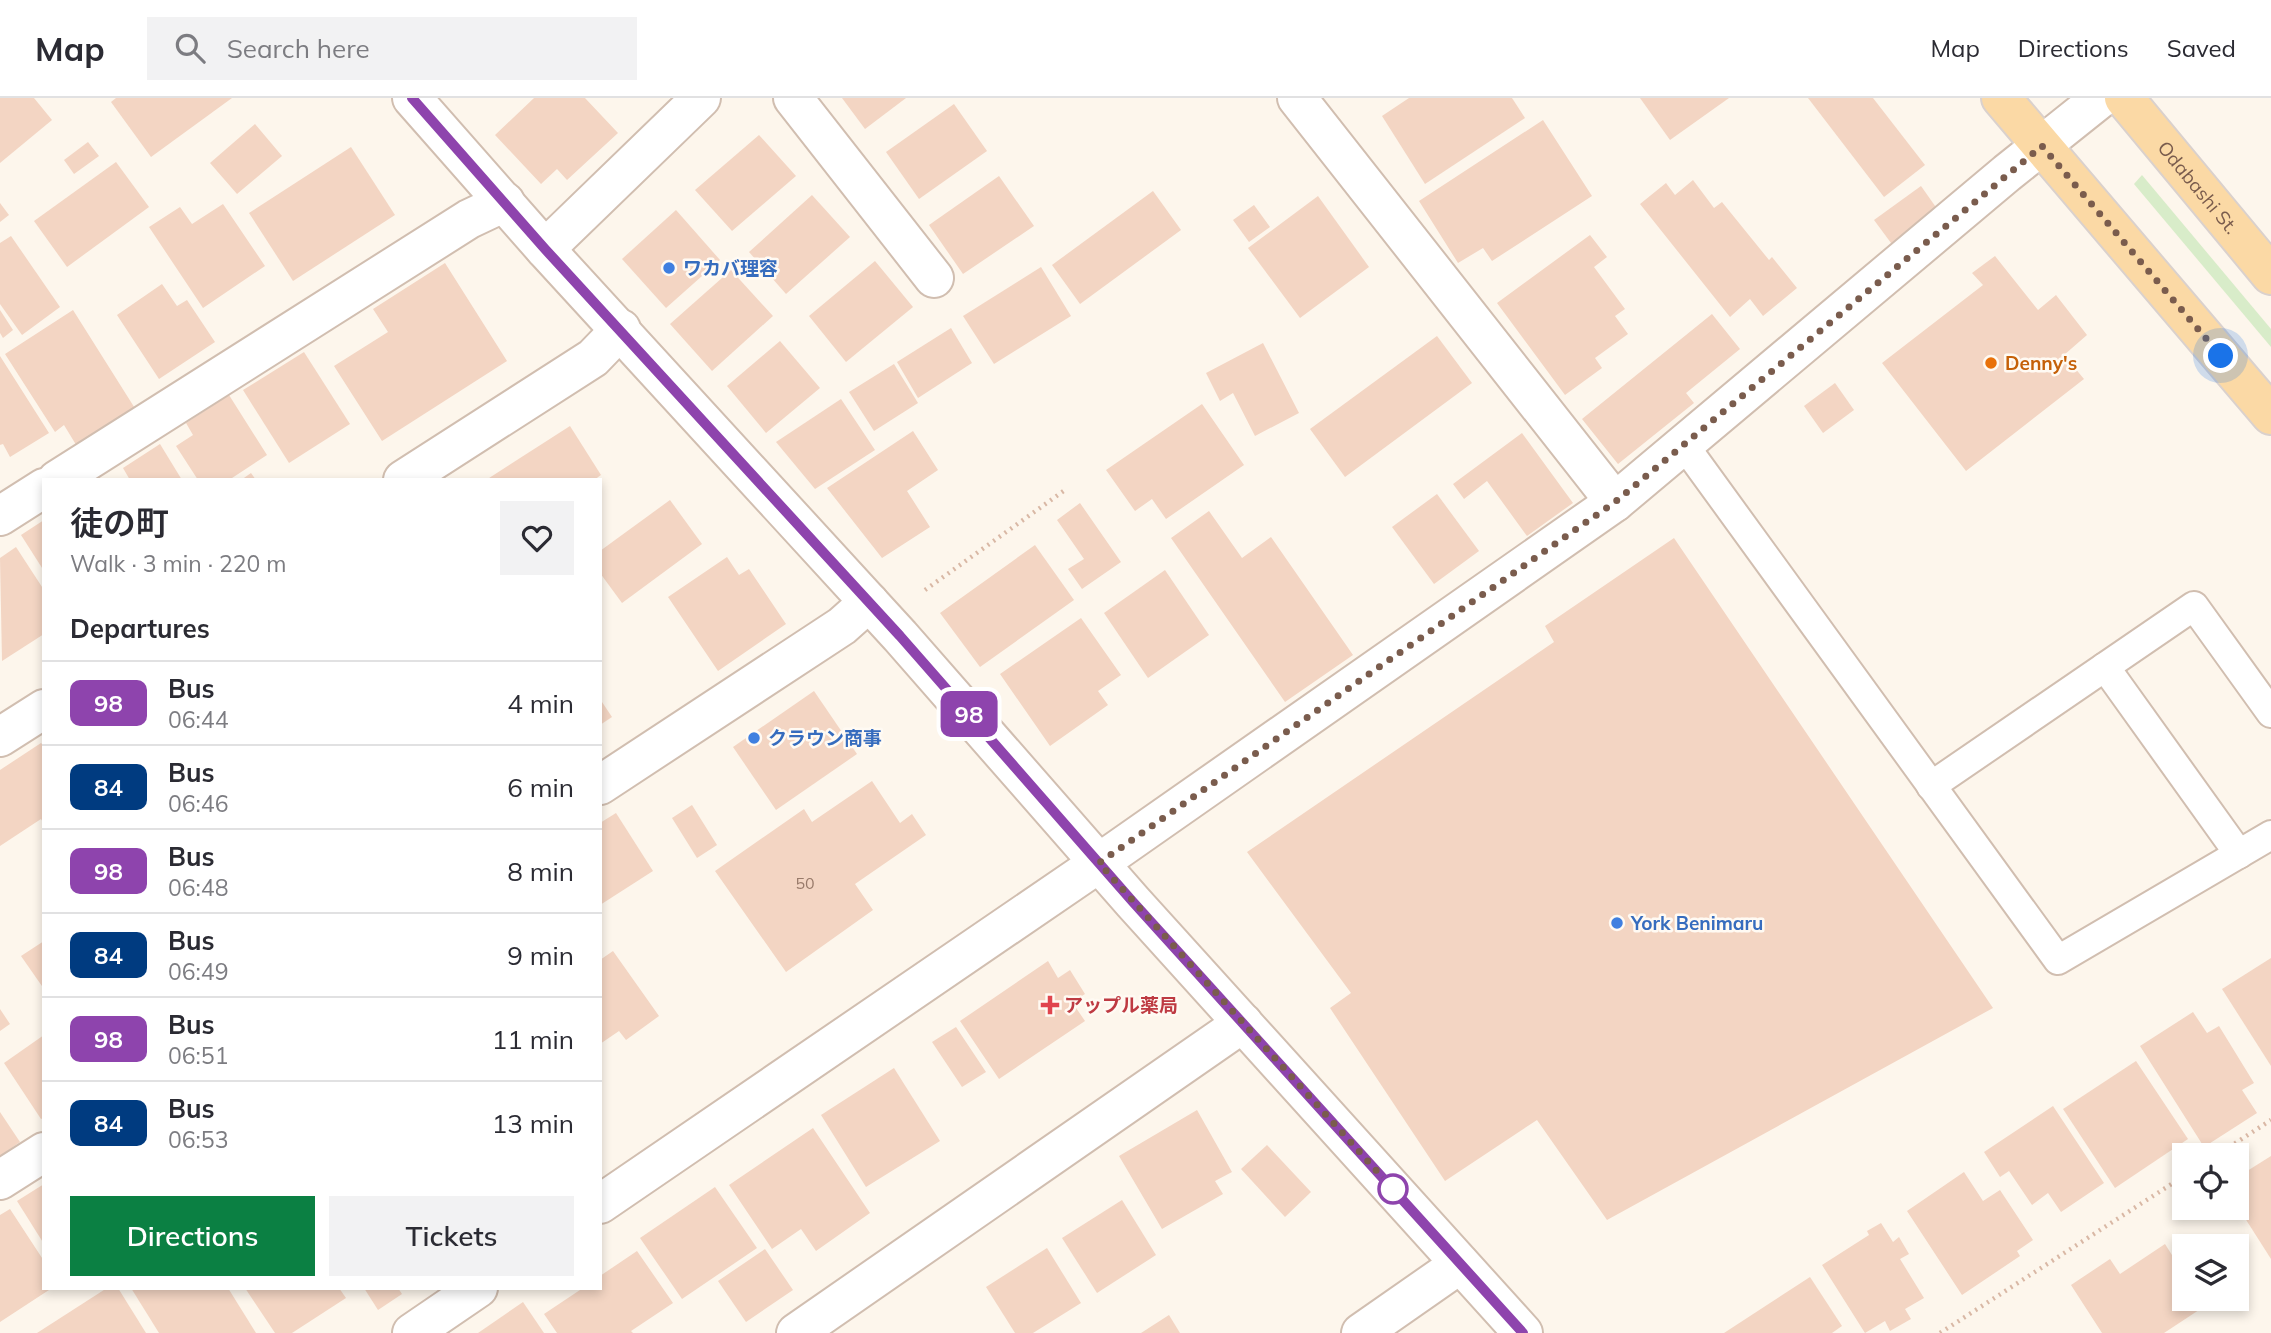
<!DOCTYPE html>
<html lang="en">
<head>
<meta charset="utf-8">
<style>
	body { margin:0; font-family:Mulish,"Noto Sans JP",sans-serif; background:#f2f2f3; color:#2b2b33; height:100vh; display:flex; flex-direction:column; font-size:26px; white-space:nowrap }
	* { box-sizing:border-box; margin:0 }
	p { font-size:23px; color:#7c7c81 }
	.icon { flex:none; width:38px; height:38px; fill:none; stroke:currentColor; stroke-width:2; stroke-linecap:round; stroke-linejoin:round }
	.map { position:relative; flex:1; overflow:hidden }
	.panel { position:absolute; left:42px; top:380px; width:560px; height:812px; display:flex; flex-direction:column; background:#fff; border-radius:0px; box-shadow:0 4px 10px #0003 }
	.panel>* { flex:none }
	.badge { padding:0 14px; border-radius:10px; font-size:24px; line-height:46px }
	.tools { position:absolute; left:2172px; top:1045px; display:grid; gap:14px }
	.tools a { display:grid; place-items:center; width:77px; height:77px; border-radius:0px; background:#fff; box-shadow:0 4px 10px #0003; font-size:35px }
	.you { position:absolute; width:35px; height:35px; margin:-18px; border:5px solid #fff; border-radius:50%; background:#1a73e8; box-shadow:0 0 0 10px #1a73e833 }
	.map>.badge { position:absolute; translate:-50% -50%; box-shadow:0 0 0 4px #fff }
	h2 { padding:0 28px; font-size:26px; line-height:63px }
	.round { display:grid; place-items:center; flex:none; width:74px; height:74px; border-radius:0px; background:#f2f2f3 }
	.summary { display:flex; align-items:center; justify-content:space-between; height:119px; padding:0 28px }
	h1 { font-size:33px; font-weight:600; line-height:52px }
	.primary-button { display:flex; gap:14px; margin-top:auto; padding:14px 28px }
	.primary-button a { flex:1; height:80px; border-radius:0px; background:#0b8043; color:#fff; font-size:28px; font-weight:600; line-height:80px; text-align:center }
	.primary-button a+a { background:#f2f2f3; color:#2b2b33 }
	ul { padding:0; list-style:none }
	li { display:flex; align-items:center; gap:21px; height:84px; padding:0 28px; border-top:2px solid #e1e1e2 }
	li div { flex:1 }
	li b { display:block; font-size:26px }
	li em { font-style:normal }
	li .badge { min-width:77px; font-weight:700; text-align:center }
	header { display:flex; align-items:center; gap:42px; box-sizing:border-box; height:98px; padding:0 35px; background:#fff; border-bottom:2px solid #e1e1e2 }
	header strong { font-size:33px }
	nav { display:flex; gap:38px; margin-inline-start:auto; font-size:24px }
	.search { width:490px; height:63px; background:#f2f2f3; display:flex; align-items:center; gap:18px; box-sizing:border-box; padding:0 24px; border-radius:0px; color:#7c7c81; font-size:26px }
	.map>svg:first-child { display:block }
</style>
</head>
<body>
<header>
<strong>Map</strong>
<div class="search"><svg class="icon" aria-label="search" viewBox="0 0 24 24"><circle cx="10" cy="10" r="6"/><path d="M15 15l6 6"/></svg>Search here</div>
<nav><a>Map</a><a>Directions</a><a>Saved</a></nav>
</header>
<div class="map">
<svg width="2271" height="1235" viewBox="0 0 2271 1235">
	<rect width="100%" height="100%" fill="#fdf6ec"/>
	<path fill="#d8ecc9" d="M2142,77L2271,231V249L2134,86Z"/>
	<g fill="#f3d5c3">
		<path d="M0,0H34L52,22L0,65Z"/>
		<path d="M116,0H232L151,59L111,4Z"/>
		<path d="M534,0H585L618,35L567,82L557,71L541,86L495,37Z"/>
		<path d="M842,0H906L865,31Z"/>
		<path d="M1409,0H1512L1525,20L1425,86L1382,18Z"/>
		<path d="M1640,0H1729L1670,42Z"/>
		<path d="M1808,0H1873L1925,67L1884,99Z"/>
		<path d="M954,6L987,53L919,101L886,54Z"/>
		<path d="M1543,22L1592,98L1492,163L1483,150L1458,165L1419,103Z"/>
		<path d="M255,26L282,58L237,96L210,65Z"/>
		<path d="M759,37L796,78L732,133L695,92Z"/>
		<path d="M88,44L99,58L74,76L64,62Z"/>
		<path d="M351,49L395,117L293,183L249,115Z"/>
		<path d="M116,64L149,109L67,169L34,123Z"/>
		<path d="M999,78L1034,128L963,176L929,127Z"/>
		<path d="M1693,82L1714,110L1722,104L1769,162L1772,159L1797,190L1763,218L1750,201L1730,219L1640,106L1666,85L1675,97Z"/>
		<path d="M1921,88L1940,115L1894,149L1874,122Z"/>
		<path d="M1153,93L1181,132L1080,206L1052,167Z"/>
		<path d="M812,97L850,139L786,196L749,154Z"/>
		<path d="M1318,98L1369,169L1300,220L1248,150Z"/>
		<path d="M0,105L9,117L0,124Z"/>
		<path d="M223,106L265,168L203,210L149,129L180,109L192,126Z"/>
		<path d="M1254,107L1270,129L1249,144L1233,122Z"/>
		<path d="M676,112L720,162L666,210L622,161Z"/>
		<path d="M1590,137L1607,159L1594,169L1625,211L1615,218L1628,236L1595,260L1602,270L1565,297L1497,205Z"/>
		<path d="M11,138L60,209L22,237L0,206V145Z"/>
		<path d="M1995,158L2038,212L2056,197L2087,237L2064,257L2084,281L1966,373L1882,265L1983,187L1972,175Z"/>
		<path d="M875,163L913,209L846,264L809,218Z"/>
		<path d="M445,165L507,263L382,343L334,268L388,234L373,211Z"/>
		<path d="M1041,169L1071,218L994,266L963,218Z"/>
		<path d="M731,172L773,218L712,273L670,226Z"/>
		<path d="M162,186L177,208L187,202L215,244L159,281L117,217Z"/>
		<path d="M0,212L13,232L3,240L0,235Z"/>
		<path d="M73,212L136,312L78,350L64,327L55,334L5,256Z"/>
		<path d="M1712,216L1740,251L1686,295L1694,305L1618,366L1582,321Z"/>
		<path d="M951,230L972,265L918,300L897,264Z"/>
		<path d="M1437,238L1472,285L1345,379L1310,331Z"/>
		<path d="M780,243L820,290L766,335L727,288Z"/>
		<path d="M1263,245L1299,315L1255,338L1233,295L1220,303L1206,275Z"/>
		<path d="M304,254L350,326L289,365L243,292Z"/>
		<path d="M0,258L49,335L10,359L3,346L0,347Z"/>
		<path d="M894,266L918,305L874,333L849,294Z"/>
		<path d="M1835,285L1854,312L1823,335L1804,308Z"/>
		<path d="M229,297L267,357L229,382H198L176,348L193,337L186,325Z"/>
		<path d="M841,301L875,352L815,391L776,344Z"/>
		<path d="M1202,306L1244,367L1166,421L1152,401L1135,413L1106,372Z"/>
		<path d="M570,328L601,377L594,382H486Z"/>
		<path d="M913,333L938,372L907,393L930,429L882,460L827,390Z"/>
		<path d="M1522,335L1573,405L1527,438L1487,383L1464,401L1453,386Z"/>
		<path d="M160,346L182,382H130L123,370Z"/>
		<path d="M251,375L256,382H241Z"/>
		<path d="M1437,396L1479,453L1434,486L1392,429Z"/>
		<path d="M670,402L702,446L622,505L600,475V453Z"/>
		<path d="M1080,405L1121,464L1082,491L1068,471L1084,461L1057,422Z"/>
		<path d="M1209,413L1242,460L1271,439L1353,557L1285,604L1171,440Z"/>
		<path d="M44,422V473L21,437Z"/>
		<path d="M1674,440L1993,910L1607,1122L1537,1022L1445,1083L1330,910L1351,895L1247,754L1554,544L1545,528Z"/>
		<path d="M1035,447L1074,502L980,569L940,515Z"/>
		<path d="M16,449L44,492V536L2,563L0,460Z"/>
		<path d="M727,459L739,477L749,471L786,526L718,573L668,499Z"/>
		<path d="M1165,472L1209,537L1148,580L1104,515Z"/>
		<path d="M1081,520L1121,577L1098,593L1108,607L1050,648L1000,576Z"/>
		<path d="M814,593L857,656L776,712L733,649Z"/>
		<path d="M600,601L612,619L600,627Z"/>
		<path d="M41,645L44,648V726L41,721L0,748V672Z"/>
		<path d="M872,683L900,725L912,716L926,737L855,786L873,812L786,874L715,773L804,711L812,724Z"/>
		<path d="M692,707L717,747L697,760L672,720Z"/>
		<path d="M616,715L653,773L600,807V725Z"/>
		<path d="M44,843V891L21,858Z"/>
		<path d="M613,853L659,918L626,942L619,933L600,946V862Z"/>
		<path d="M2271,860V968L2222,891Z"/>
		<path d="M1048,863L1058,880L1070,872L1085,896L1072,904L1085,923L999,981L960,923Z"/>
		<path d="M0,911L10,926L0,933Z"/>
		<path d="M2193,914L2207,935L2219,928L2254,985L2242,992L2257,1015L2204,1049L2140,948Z"/>
		<path d="M956,929L986,974L962,989L932,944Z"/>
		<path d="M44,937V1020L41,1021L4,965Z"/>
		<path d="M2136,963L2188,1041L2115,1090L2063,1011Z"/>
		<path d="M894,970L940,1043L866,1089L821,1017Z"/>
		<path d="M2053,1008L2104,1085L2061,1114L2048,1095L2032,1107L2009,1073L2000,1079L1984,1054Z"/>
		<path d="M1197,1012L1232,1074L1215,1083L1223,1096L1162,1131L1119,1058Z"/>
		<path d="M0,1014L20,1044L0,1058Z"/>
		<path d="M813,1030L870,1115L816,1153L801,1131L772,1151L729,1087Z"/>
		<path d="M1267,1047L1311,1094L1285,1119L1241,1071Z"/>
		<path d="M2271,1058V1161L2236,1106V1080Z"/>
		<path d="M1964,1074L1983,1103L2000,1092L2033,1142L2017,1153L2020,1158L1962,1197L1907,1113Z"/>
		<path d="M44,1086V1146L17,1103Z"/>
		<path d="M715,1089L757,1150L682,1201L640,1140Z"/>
		<path d="M1122,1102L1156,1157L1097,1195L1062,1140Z"/>
		<path d="M10,1111L44,1163V1190H52L0,1224V1117Z"/>
		<path d="M1881,1125L1893,1144L1899,1139L1909,1156L1900,1161L1924,1200L1905,1211L1911,1221L1890,1233L1885,1223L1865,1235L1822,1167L1869,1137L1867,1133Z"/>
		<path d="M2165,1146L2184,1176V1200H2200L2205,1208L2164,1235H2102L2071,1187L2110,1161L2120,1176Z"/>
		<path d="M1047,1150L1081,1205L1033,1235H1015L986,1189Z"/>
		<path d="M765,1151L793,1192L746,1224L718,1183Z"/>
		<path d="M637,1153L673,1205L631,1233L633,1235H557L544,1216L583,1190H600V1178Z"/>
		<path d="M1810,1179L1842,1228L1832,1235H1724Z"/>
		<path d="M107,1190H118L146,1235H37Z"/>
		<path d="M131,1190H228L256,1235H159Z"/>
		<path d="M245,1190H339L346,1200L292,1235H275Z"/>
		<path d="M364,1190H398L402,1196L378,1212Z"/>
		<path d="M523,1204L544,1235H478Z"/>
		<path d="M1169,1217L1180,1235H1141Z"/>
	</g>
	<g fill="none" stroke-linecap="round" stroke-linejoin="round">
		<defs>
			<g id="lane">
				<path d="M1684,347L2058,862L2271,737"/>
				<path d="M2105,569L2239,756"/>
				<path d="M1931,688L2194,508L2271,615"/>
			</g>
			<g id="street">
				<path d="M412,0L545,151L900,538L1133,804L1523,1235"/>
				<path d="M793,0L934,180"/>
				<path d="M1297,0L1615,404"/>
				<path d="M545,151L701,0"/>
				<path d="M57,382L469,121L505,104"/>
				<path d="M403,382L593,260L621,231"/>
				<path d="M0,418L44,390"/>
				<path d="M0,639L44,611"/>
				<path d="M600,687L842,528L869,504"/>
				<path d="M0,1082L44,1054"/>
				<path d="M600,1106L1099,765L1615,404L2007,75L2101,0"/>
				<path d="M412,1235L478,1190"/>
				<path d="M796,1235L1243,925"/>
				<path d="M1361,1235L1460,1166"/>
			</g>
			<g id="primary">
				<path d="M2001,0L2271,317"/>
				<path id="s1" d="M2124,0L2271,177"/>
			</g>
		</defs>
		<use href="#lane" stroke="#d1beb0" stroke-width="32"/>
		<use href="#street" stroke="#d1beb0" stroke-width="42"/>
		<use href="#primary" stroke="#dad1cd" stroke-width="42"/>
		<g stroke="#d9b8a5" stroke-width="4.5" stroke-dasharray="2 5" stroke-linecap="butt">
			<path d="M925,492L1065,392"/>
			<path d="M2217,1057L2271,1022"/>
			<path d="M1940,1235L2184,1078"/>
		</g>
		<use href="#lane" stroke="#fff" stroke-width="28"/>
		<use href="#street" stroke="#fff" stroke-width="38"/>
		<use href="#primary" stroke="#fbd9a5" stroke-width="38"/>
	</g>
	<g fill="none" stroke-linecap="round" stroke-linejoin="round">
		<defs>
			<path id="line" d="M412,0L545,151L900,538L1133,804L1523,1235"/>
		</defs>
		<use href="#line" stroke="#fff" stroke-width="16"/>
		<use href="#line" stroke="#8e44ad" stroke-width="10"/>
		<path stroke="#7a5c4d" stroke-width="7" stroke-dasharray="0 12.6" d="M1393,1091L1099,765L1615,404L2042,48L2221,258"/>
	</g>
	<g fill="#3f7fe0" stroke="#fffaf3" stroke-width="2.5">
		<circle cx="669" cy="170" r="7"/>
		<circle cx="754" cy="640" r="7"/>
		<circle cx="1617" cy="825" r="7"/>
	</g>
	<circle fill="#e8710a" stroke="#fffaf3" stroke-width="2.5" cx="1991" cy="265" r="7"/>
	<path fill="#e0444e" stroke="#fffaf3" stroke-width="2.5" d="M1046.5 896.5h7v7h7v7h-7v7h-7v-7h-7v-7h7z"/>
	<circle fill="#fff" stroke="#8e44ad" stroke-width="3.5" cx="1393" cy="1091" r="14"/>
	<g text-anchor="middle" stroke-width="5" stroke-linejoin="round" paint-order="stroke">
		<g font-size="16" fill="#987a6a">
			<text x="805" y="791">50</text>
		</g>
		<g font-size="19" fill="#7a5c4d" stroke="#fffaf3">
			<text dy="7" stroke="none"><textPath href="#s1" startOffset="116">Odabashi St.</textPath></text>
		</g>
		<g font-size="19" font-weight="bold" fill="#366cbe" stroke="#fffaf3" text-anchor="start">
			<text x="683" y="177">ワカバ理容</text>
			<text x="768" y="647">クラウン商事</text>
			<text x="1631" y="832">York Benimaru</text>
		</g>
		<g font-size="19" font-weight="bold" fill="#c56008" stroke="#fffaf3" text-anchor="start">
			<text x="2005" y="272">Denny's</text>
		</g>
		<g font-size="19" font-weight="bold" fill="#be3a42" stroke="#fffaf3" text-anchor="start">
			<text x="1064" y="914">アップル薬局</text>
		</g>
	</g>
</svg>
<div class="tools">
<a><svg class="icon" aria-label="locate" viewBox="0 0 24 24"><circle cx="12" cy="12" r="6"/><path d="M12 2v4M12 18v4M2 12h4M18 12h4"/></svg></a>
<a><svg class="icon" aria-label="layers" viewBox="0 0 24 24"><path d="M12 4l9 5-9 5-9-5zM3 14l9 5 9-5"/></svg></a>
</div>
<div class="you" style="left:2221px;top:258px"></div>
<b class="badge" style="left:969px;top:616px;background:#8e44ad;color:#fff">98</b>
<section class="panel">
<div class="summary"><div><h1>徒の町</h1><p>Walk · 3 min · 220 m</p></div><a class="round"><svg class="icon" aria-label="heart" viewBox="0 0 24 24"><path d="M12 20l-8-8c-3-5 5-10 8-4 3-6 11-1 8 4z"/></svg></a></div>
<h2>Departures</h2>
<ul>
<li><span class="badge" style="background:#8e44ad;color:#fff">98</span><div><b>Bus</b><p>06:44</p></div><em>4 min</em></li>
<li><span class="badge" style="background:#003b80;color:#fff">84</span><div><b>Bus</b><p>06:46</p></div><em>6 min</em></li>
<li><span class="badge" style="background:#8e44ad;color:#fff">98</span><div><b>Bus</b><p>06:48</p></div><em>8 min</em></li>
<li><span class="badge" style="background:#003b80;color:#fff">84</span><div><b>Bus</b><p>06:49</p></div><em>9 min</em></li>
<li><span class="badge" style="background:#8e44ad;color:#fff">98</span><div><b>Bus</b><p>06:51</p></div><em>11 min</em></li>
<li><span class="badge" style="background:#003b80;color:#fff">84</span><div><b>Bus</b><p>06:53</p></div><em>13 min</em></li>
</ul>
<div class="primary-button"><a>Directions</a><a>Tickets</a></div>
</section>
</div>
</body>
</html>
